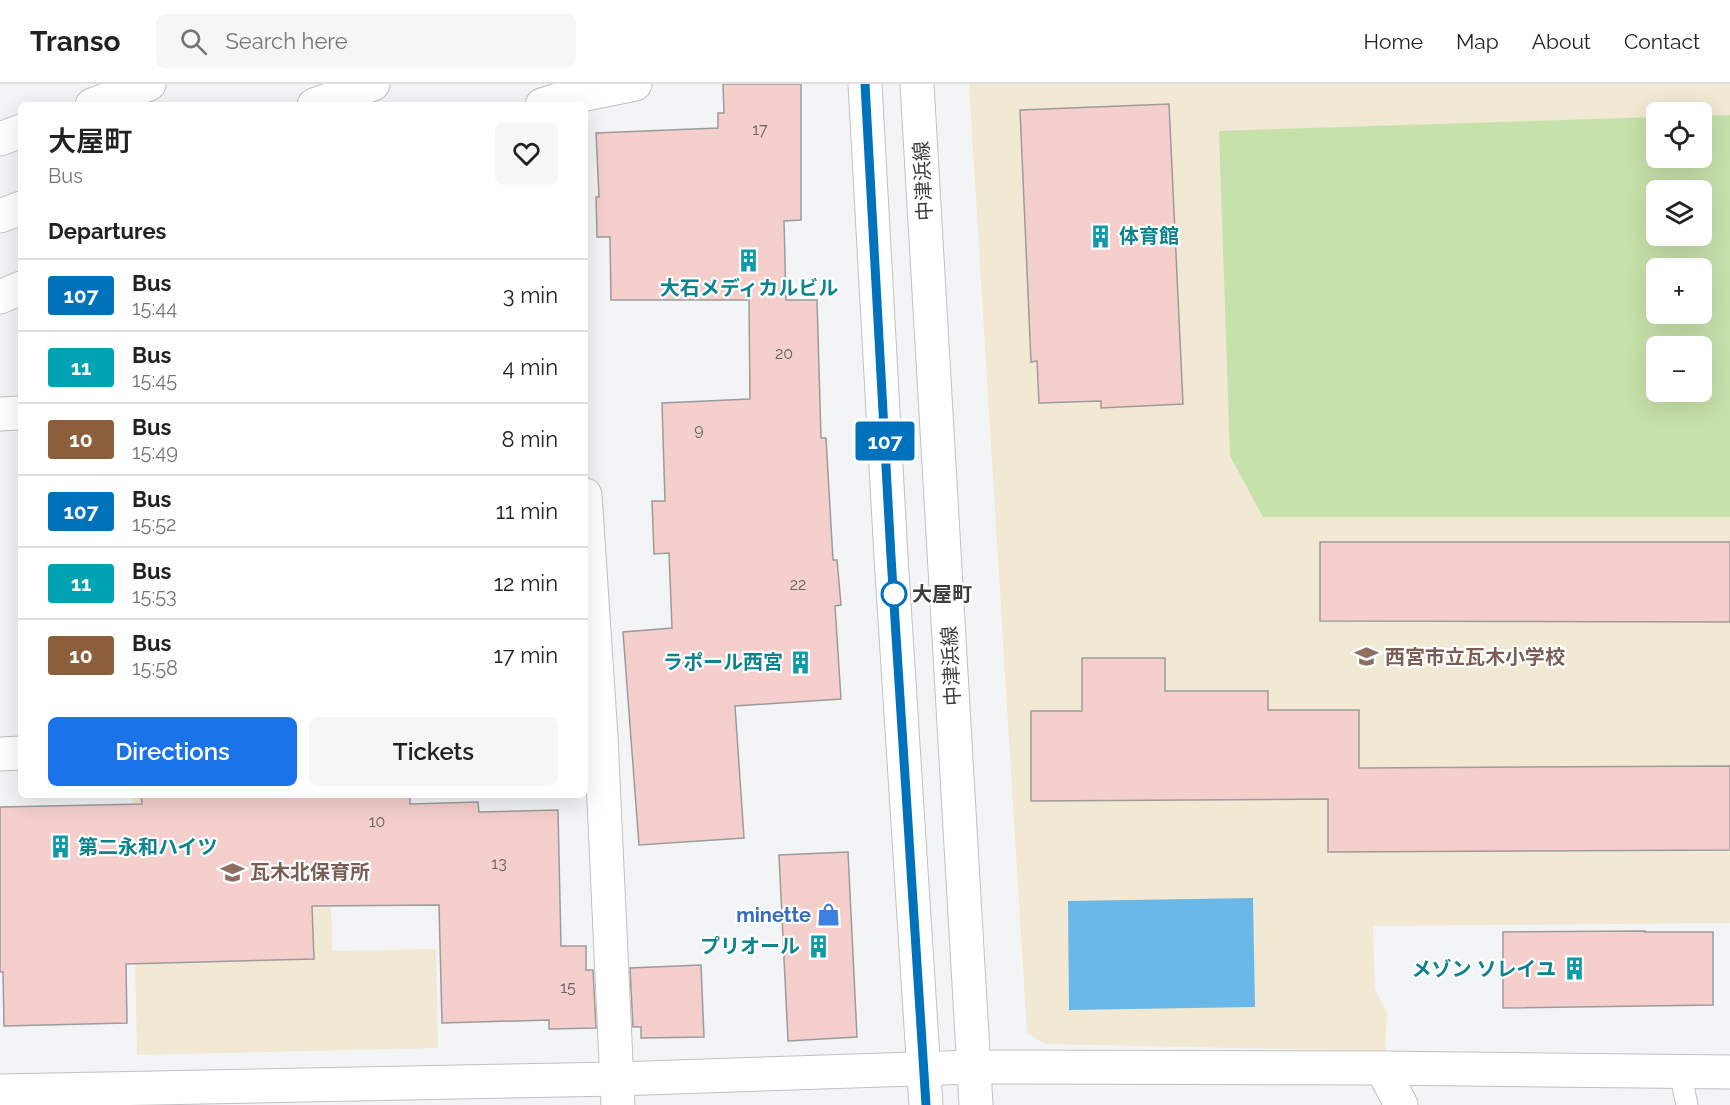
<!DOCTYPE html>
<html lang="en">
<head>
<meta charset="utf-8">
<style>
	body { margin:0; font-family:Raleway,"Noto Sans JP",sans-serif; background:#f6f6f6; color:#222; height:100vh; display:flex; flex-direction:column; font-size:22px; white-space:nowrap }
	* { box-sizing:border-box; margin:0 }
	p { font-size:20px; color:#767676 }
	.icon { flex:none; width:33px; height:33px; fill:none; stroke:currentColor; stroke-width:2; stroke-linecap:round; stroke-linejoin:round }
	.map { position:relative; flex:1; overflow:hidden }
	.details { position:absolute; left:18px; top:18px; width:570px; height:696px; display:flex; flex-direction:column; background:#fff; border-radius:9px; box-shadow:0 6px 24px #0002 }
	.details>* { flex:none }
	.badge { padding:0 12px; border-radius:4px; font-size:21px; line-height:39px }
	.controls { position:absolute; left:1646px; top:18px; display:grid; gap:12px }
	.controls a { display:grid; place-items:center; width:66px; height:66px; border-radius:9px; background:#fff; box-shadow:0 6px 24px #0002; font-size:30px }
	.map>.badge { position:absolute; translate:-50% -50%; box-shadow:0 0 0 3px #fff }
	h2 { padding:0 30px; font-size:22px; line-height:54px }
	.round { display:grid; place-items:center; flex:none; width:63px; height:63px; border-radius:9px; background:#f6f6f6 }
	.summary { display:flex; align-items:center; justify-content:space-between; height:102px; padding:0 30px }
	h1 { font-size:28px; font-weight:600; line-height:45px }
	.primary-button { display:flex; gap:12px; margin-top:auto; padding:12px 30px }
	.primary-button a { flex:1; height:69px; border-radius:9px; background:#1a73e8; color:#fff; font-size:24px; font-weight:600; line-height:69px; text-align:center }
	.primary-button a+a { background:#f6f6f6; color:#222 }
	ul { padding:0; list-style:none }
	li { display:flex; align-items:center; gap:18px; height:72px; padding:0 30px; border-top:2px solid #e0e0e0 }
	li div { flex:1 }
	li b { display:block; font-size:22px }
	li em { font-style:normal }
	li .badge { min-width:66px; font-weight:700; text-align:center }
	header { display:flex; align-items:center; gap:36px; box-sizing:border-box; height:84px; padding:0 30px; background:#fff; border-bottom:2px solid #e0e0e0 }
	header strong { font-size:28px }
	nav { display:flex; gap:33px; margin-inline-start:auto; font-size:21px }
	.search { width:420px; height:54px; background:#f6f6f6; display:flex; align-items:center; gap:15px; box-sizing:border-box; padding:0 21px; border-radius:9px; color:#767676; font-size:22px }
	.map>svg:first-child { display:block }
</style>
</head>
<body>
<header>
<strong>Transo</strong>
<div class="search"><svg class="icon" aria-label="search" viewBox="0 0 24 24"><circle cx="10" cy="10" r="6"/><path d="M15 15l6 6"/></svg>Search here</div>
<nav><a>Home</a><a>Map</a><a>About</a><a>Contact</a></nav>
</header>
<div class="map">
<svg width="1730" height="1021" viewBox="0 0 1730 1021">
	<rect width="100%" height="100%" fill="#f3f4f6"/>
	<g fill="#f2e9d4" fill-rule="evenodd">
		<path d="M969,0H1730V839L1373,842L1375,905L1387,929L1385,967L1045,960L1027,949ZM1656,28H1701V74H1656ZM1656,106H1701V152H1656ZM1656,184H1701V230H1656ZM1656,262H1701V308H1656Z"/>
		<path d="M132,711H328L332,867L436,865L438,964L137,971Z"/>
	</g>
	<path fill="#c7e1aa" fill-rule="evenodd" d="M1730,31V433H1263L1230,372L1219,47L1656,33V74H1701V32ZM1656,106H1701V152H1656ZM1656,184H1701V230H1656ZM1656,262H1701V308H1656Z"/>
	<path fill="#6ab8e8" d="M1253,814L1255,923L1069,926L1068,817Z"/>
	<g fill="#f4cfcc" stroke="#9e9b9b" stroke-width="1.5">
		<path d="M723,0H801V136L784,137L786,216H817L821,354H826L833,476H837L841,521L835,522L841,615L735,622L744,754L639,761L623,548L672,544L669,469L654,470L652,417H665L662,319L750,315L749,216H611L610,153H597L596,113H599L596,49L718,44V29H724Z"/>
		<path d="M1169,20L1183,320L1101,324V317L1039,319L1037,277L1031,278L1020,26Z"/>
		<path d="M1320,458H1730V538L1320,537Z"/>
		<path d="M1082,574H1165V607H1268V626H1359V684L1730,682V766L1328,768V715L1031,717V627H1082Z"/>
		<path d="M141,711H410V720L478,718L479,728L558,726L561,862H586V886H593L596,944L549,945V936L442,939L439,821L312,822L314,875L126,880L127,939L4,942L3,888H0V723L142,720Z"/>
		<path d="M848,768L857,953L788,957L779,771Z"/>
		<path d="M1645,847V848H1713V921L1503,924V848Z"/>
		<path d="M701,881L704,953L641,954V943H633L630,884Z"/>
	</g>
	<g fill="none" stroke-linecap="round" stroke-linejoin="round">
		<defs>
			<path id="service" d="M1680,988L1687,1021"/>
			<g id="minor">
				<path d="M542,21L561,15L635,0"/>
				<path d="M0,213L21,204"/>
				<path d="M0,330L21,329"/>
				<path d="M585,411L601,653L618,1021"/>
				<path d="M0,670L21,669"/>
				<path d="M1382,984L1401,1021"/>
				<path d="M0,1007L616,995L974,983L1382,984L1730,988"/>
			</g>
			<g id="tertiary">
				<path d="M865,0L891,473L926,1021"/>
				<path d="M917,0L976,1021"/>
			</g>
			<g id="motorway">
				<path d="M92,21L149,0"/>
				<path d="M314,21L373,0"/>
				<path d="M0,55L21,47"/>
				<path d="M0,132L21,124"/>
			</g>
		</defs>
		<use href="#service" stroke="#c0c1c3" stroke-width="23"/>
		<use href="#minor" stroke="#c0c1c3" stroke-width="35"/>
		<use href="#tertiary" stroke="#c0c1c3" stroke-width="35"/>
		<use href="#motorway" stroke="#c0c1c3" stroke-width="35"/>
		<use href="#service" stroke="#fff" stroke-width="21"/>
		<use href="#minor" stroke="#fff" stroke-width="33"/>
		<use href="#tertiary" stroke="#fff" stroke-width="33"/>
		<use href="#motorway" stroke="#fff" stroke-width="33"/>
	</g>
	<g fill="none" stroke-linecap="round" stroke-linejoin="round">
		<defs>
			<path id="line" d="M865,0L891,473L926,1021"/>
		</defs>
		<use href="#line" stroke="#fff" stroke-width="14"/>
		<use href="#line" stroke="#0072bc" stroke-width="9"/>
	</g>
	<defs>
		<symbol id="building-bare" viewBox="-9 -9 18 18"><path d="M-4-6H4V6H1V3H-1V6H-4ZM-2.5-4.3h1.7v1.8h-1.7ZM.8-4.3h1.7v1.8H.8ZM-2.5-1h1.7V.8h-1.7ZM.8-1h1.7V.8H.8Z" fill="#0f9aa8" stroke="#fff" stroke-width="2.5" paint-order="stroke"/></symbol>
		<symbol id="school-bare" viewBox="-9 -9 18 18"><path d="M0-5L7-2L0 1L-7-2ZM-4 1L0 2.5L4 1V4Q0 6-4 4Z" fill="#8d6e63" stroke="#fff" stroke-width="2.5" paint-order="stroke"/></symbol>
		<symbol id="shop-bare" viewBox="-9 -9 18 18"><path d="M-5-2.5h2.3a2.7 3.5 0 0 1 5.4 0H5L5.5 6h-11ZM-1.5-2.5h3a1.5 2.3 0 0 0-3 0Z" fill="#3f7fe0" stroke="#fff" stroke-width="2.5" paint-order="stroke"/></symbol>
	</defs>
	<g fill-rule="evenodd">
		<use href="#building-bare" x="1084" y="136" width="33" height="33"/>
		<use href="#building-bare" x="732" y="160" width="33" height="33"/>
		<use href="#school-bare" x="1350" y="556" width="33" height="33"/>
		<use href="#building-bare" x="784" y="562" width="33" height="33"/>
		<use href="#building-bare" x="44" y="746" width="33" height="33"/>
		<use href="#school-bare" x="216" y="772" width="33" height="33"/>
		<use href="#shop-bare" x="812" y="814" width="33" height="33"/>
		<use href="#building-bare" x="802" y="846" width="33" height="33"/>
		<use href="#building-bare" x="1558" y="868" width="33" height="33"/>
	</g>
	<circle fill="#fff" stroke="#0072bc" stroke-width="3" cx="894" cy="510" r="12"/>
	<g text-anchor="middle" stroke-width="4.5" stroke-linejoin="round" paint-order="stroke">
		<g font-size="16" fill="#6a6161">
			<text x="760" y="51">17</text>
			<text x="784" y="275">20</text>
			<text x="699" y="351">9</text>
			<text x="798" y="506">22</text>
			<text x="377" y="743">10</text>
			<text x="499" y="785">13</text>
			<text x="568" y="909">15</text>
		</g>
		<g font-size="20" fill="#3c3c3d" stroke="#fff">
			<text transform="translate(923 97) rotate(-93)" y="7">中津浜線</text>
			<text transform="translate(951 582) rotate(-93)" y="7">中津浜線</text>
		</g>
		<g font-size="20" font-weight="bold" fill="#0d838f" stroke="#fff" text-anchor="end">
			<text x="1119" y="159" text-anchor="start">体育館</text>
			<text x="749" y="211" text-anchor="middle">大石メディカルビル</text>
			<text x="783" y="585">ラポール西宮</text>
			<text x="78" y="770" text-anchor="start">第二永和ハイツ</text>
			<text x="800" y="869">プリオール</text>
			<text x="1556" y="892">メゾン ソレイユ</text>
		</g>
		<g font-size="20" font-weight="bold" fill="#3c3c3d" stroke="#fff" text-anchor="start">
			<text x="912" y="517">大屋町</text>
		</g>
		<g font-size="20" font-weight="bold" fill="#785e54" stroke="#fff" text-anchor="start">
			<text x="1385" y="580">西宮市立瓦木小学校</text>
			<text x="250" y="795">瓦木北保育所</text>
		</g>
		<g font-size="20" font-weight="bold" fill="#366cbe" stroke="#fff" text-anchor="end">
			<text x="811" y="838">minette</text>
		</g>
	</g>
</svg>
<div class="controls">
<a><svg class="icon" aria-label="locate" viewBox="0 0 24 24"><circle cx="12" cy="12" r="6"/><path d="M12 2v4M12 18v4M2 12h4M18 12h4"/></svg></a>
<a><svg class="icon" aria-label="layers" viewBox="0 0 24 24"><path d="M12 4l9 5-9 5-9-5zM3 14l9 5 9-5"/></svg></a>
<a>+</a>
<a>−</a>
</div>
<b class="badge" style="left:885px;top:357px;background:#0072bc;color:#fff">107</b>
<section class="details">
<div class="summary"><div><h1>大屋町</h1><p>Bus</p></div><a class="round"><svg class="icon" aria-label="heart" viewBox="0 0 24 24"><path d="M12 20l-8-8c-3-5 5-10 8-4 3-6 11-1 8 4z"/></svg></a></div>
<h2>Departures</h2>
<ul>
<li><span class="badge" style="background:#0072bc;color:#fff">107</span><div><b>Bus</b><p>15:44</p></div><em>3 min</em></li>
<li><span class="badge" style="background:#00a3b4;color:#fff">11</span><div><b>Bus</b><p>15:45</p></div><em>4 min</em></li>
<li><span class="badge" style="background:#8b5e3c;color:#fff">10</span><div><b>Bus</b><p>15:49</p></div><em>8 min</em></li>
<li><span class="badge" style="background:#0072bc;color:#fff">107</span><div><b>Bus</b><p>15:52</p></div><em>11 min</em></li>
<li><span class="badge" style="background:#00a3b4;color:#fff">11</span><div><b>Bus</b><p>15:53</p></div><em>12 min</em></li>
<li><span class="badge" style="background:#8b5e3c;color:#fff">10</span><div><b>Bus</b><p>15:58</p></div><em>17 min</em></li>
</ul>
<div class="primary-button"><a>Directions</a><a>Tickets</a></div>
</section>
</div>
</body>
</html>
